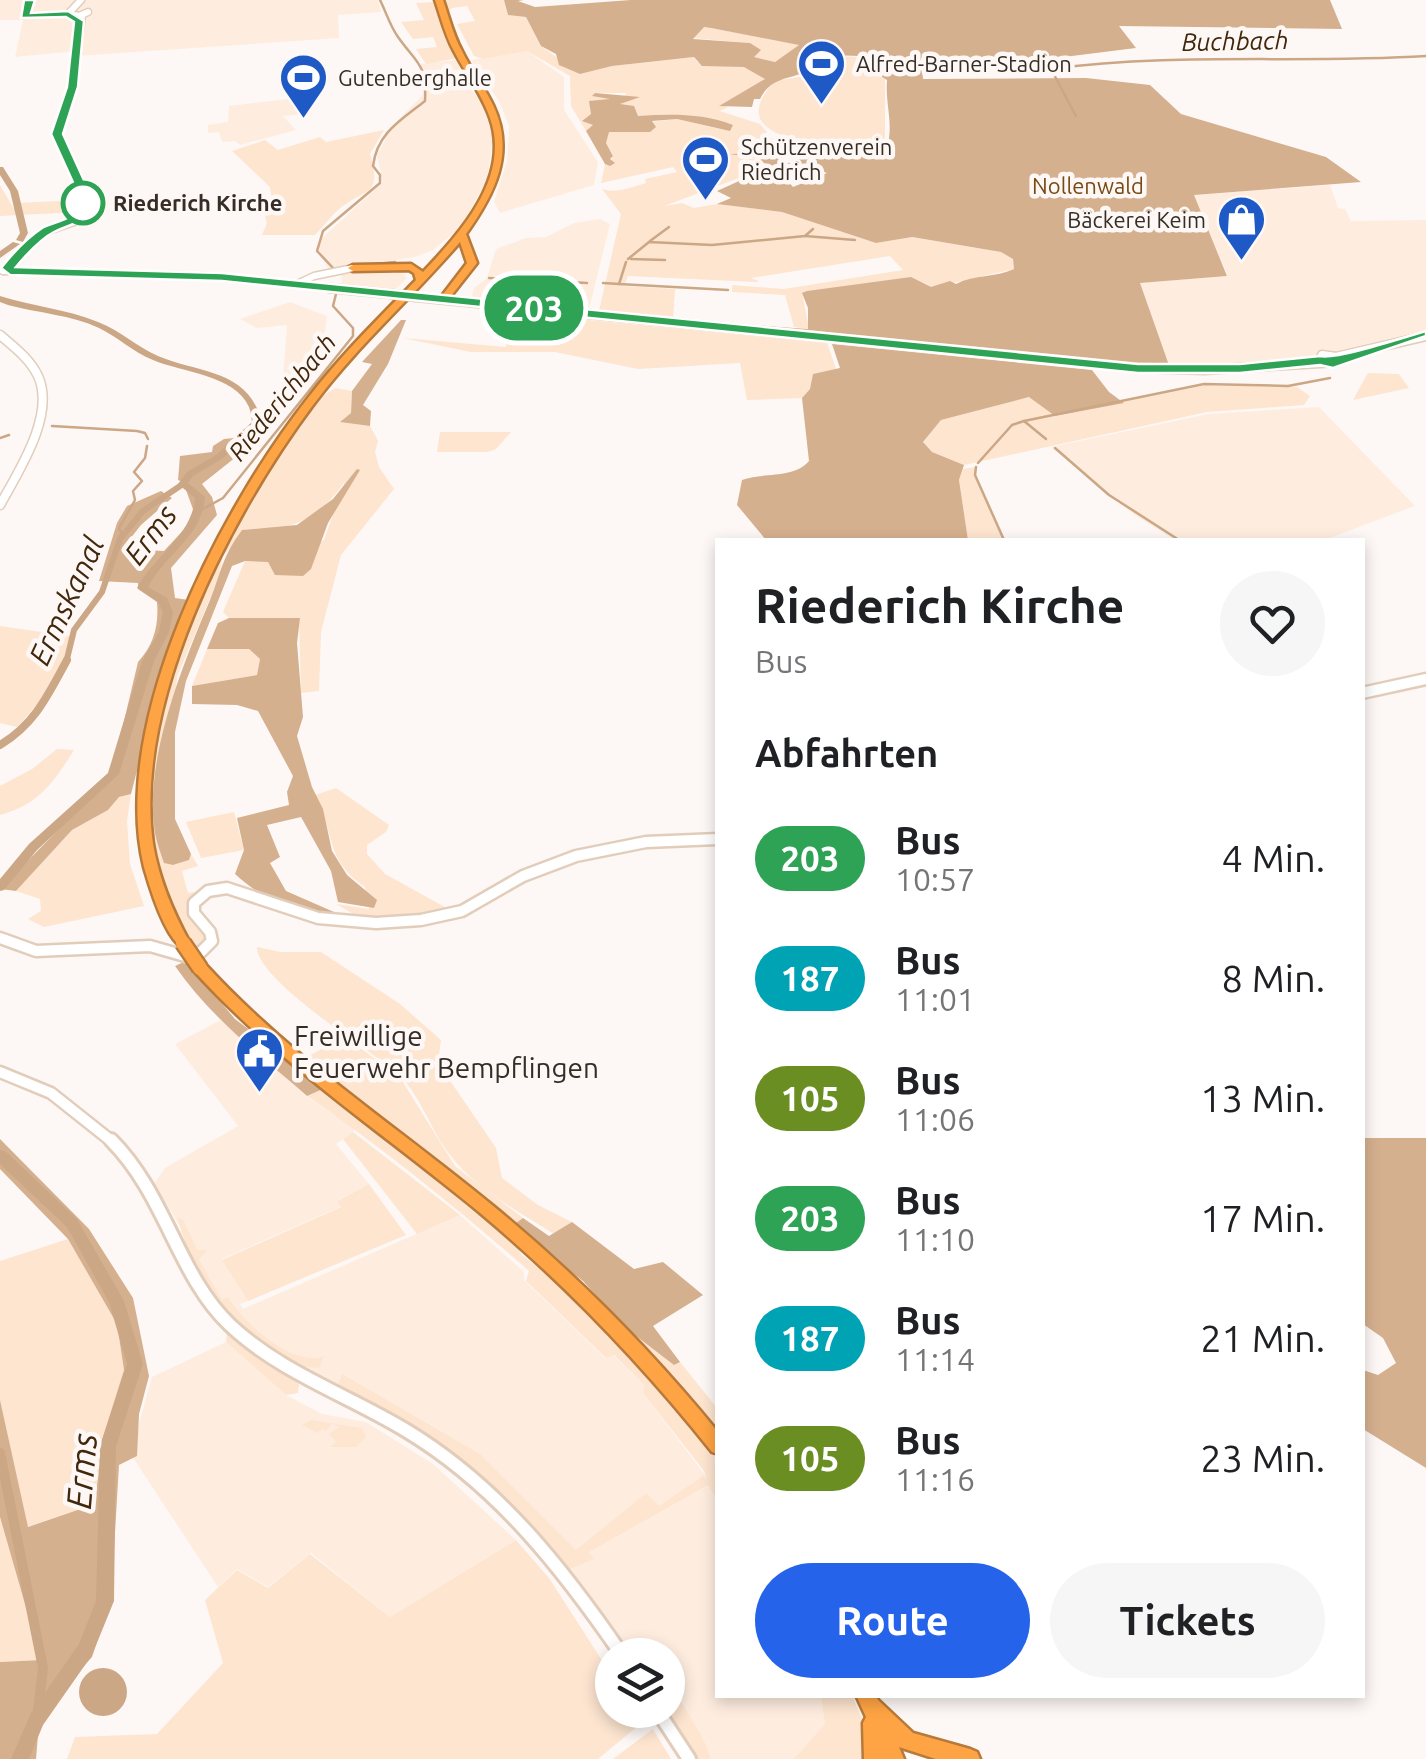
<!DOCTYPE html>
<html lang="de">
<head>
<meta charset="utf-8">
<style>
	body { margin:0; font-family:Ubuntu,sans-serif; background:#f6f6f6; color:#202124; height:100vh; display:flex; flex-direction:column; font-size:38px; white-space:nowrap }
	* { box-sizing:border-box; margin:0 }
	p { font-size:32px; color:#757577 }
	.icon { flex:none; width:55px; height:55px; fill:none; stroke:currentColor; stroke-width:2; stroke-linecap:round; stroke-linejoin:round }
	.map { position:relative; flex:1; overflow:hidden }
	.panel { position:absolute; left:715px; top:538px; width:650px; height:1160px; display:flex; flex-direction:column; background:#fff; border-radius:0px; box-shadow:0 5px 15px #0003 }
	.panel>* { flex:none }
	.badge { padding:0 20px; border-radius:32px; font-size:35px; line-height:65px }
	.buttons { position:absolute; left:595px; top:1638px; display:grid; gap:20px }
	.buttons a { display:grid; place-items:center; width:90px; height:90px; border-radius:50%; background:#fff; box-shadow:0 5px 15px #0003; font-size:50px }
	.map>.badge { position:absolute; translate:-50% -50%; box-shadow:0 0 0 5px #fff }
	h2 { padding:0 40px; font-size:38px; line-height:90px }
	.round { display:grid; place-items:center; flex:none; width:105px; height:105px; border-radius:52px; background:#f6f6f6 }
	.head { display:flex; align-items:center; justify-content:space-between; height:170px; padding:0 40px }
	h1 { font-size:48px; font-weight:700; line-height:75px }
	.action { display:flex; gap:20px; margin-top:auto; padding:20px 40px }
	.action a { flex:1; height:115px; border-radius:60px; background:#2563eb; color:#fff; font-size:40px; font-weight:700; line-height:115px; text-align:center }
	.action a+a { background:#f6f6f6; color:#202124 }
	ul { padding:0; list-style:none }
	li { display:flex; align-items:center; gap:30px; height:120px; padding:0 40px }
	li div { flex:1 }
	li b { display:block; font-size:38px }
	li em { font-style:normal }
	li .badge { min-width:110px; font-weight:700; text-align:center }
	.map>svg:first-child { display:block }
</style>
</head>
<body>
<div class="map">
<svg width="1426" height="1759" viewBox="0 0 1426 1759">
	<rect width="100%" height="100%" fill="#fdf8f5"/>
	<g fill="#feeddf">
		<path d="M0,0H378L381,12L338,15L339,38L76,56V51L15,57L23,20H0Z"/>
		<path d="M527,51L564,77V110L598,162L594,185L500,213L494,202L507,161L509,126L499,101L471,60Z"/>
		<path d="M456,60L471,90L482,102L493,138L487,180L461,227L433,250L415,257L329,270L318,251L319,241L383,182L377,156L392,126L422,96L426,81L419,64Z"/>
		<path d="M306,97L307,114L283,116L296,130L240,145L235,141L222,142L219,132L208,133V125L228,122L229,106Z"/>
		<path d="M1330,185L1338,208L1345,209L1351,221L1426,220V336L1322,361L1172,372L1139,283L1228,276L1193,195Z"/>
		<path d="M600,219L610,224L589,309L471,299L474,288L487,278L496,249L526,238L546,237L574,223Z"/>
		<path d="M391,270L401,272L407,278L393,292L342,286L341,273Z"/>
		<path d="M290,302L327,316L324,338L309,373L298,378L283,377L287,325L257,328L240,319Z"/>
		<path d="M1319,407L1415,506L1324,540H1175L1136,516L1051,447L1208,414Z"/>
		<path d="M221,1020L306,1096L353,1128V1132L336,1144L369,1184L338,1200L342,1206L222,1259L248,1301L240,1304L243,1309L460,1215L524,1272V1280L605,1358L613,1355L644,1385L643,1393L717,1491L718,1695H831L828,1733L794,1759H697L665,1710L668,1655H629L566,1566L517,1511L459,1460L246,1333L191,1259L185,1234L154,1184L165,1168L238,1126L175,1044Z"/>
		<path d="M226,1342L286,1395L322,1414L366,1422L433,1464L516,1540L390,1617L311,1553L268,1587L237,1569L218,1587L124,1444L138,1427L152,1377Z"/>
	</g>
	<g fill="#fde5d0">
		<path d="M443,0H504L508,15L526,17L541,46L580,74L612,66L694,57L697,62L745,67L766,79L721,105L728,107L720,111L760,124L784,153L737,158L759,159L771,166L664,206L682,203L694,208L717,204L782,212L876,243L911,237L1001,252L1013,259L1014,269L931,288L802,293L809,329L794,327L785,295L732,292V285L784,289L903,270L890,256L751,278L759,281L756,282L628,276L624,286L675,289L673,319L599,311L621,214L602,189C615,194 632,187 646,183L645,179L677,172L673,167L601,183L605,164L610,166L613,155L606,143L608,132H649L651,122L677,119L725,130L686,115L637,116L619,105L627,93H595L611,99L582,121L594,125L586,131L571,106L570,76L527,51L483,59L474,56L457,24L475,21L467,6L452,8L447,13Z"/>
		<path d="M435,2L458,58L426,64L416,49L437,47L433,37L413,39L401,22L424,20L416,3Z"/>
		<path d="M703,27L710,28L801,44L775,62L753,57L750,43L692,38Z"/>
		<path d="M836,56L883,58L880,76L885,79V148L859,157H797V141C761,129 744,117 774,81L818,74Z"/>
		<path d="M384,130L370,154C383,198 365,187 338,210C330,217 323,227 315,235H262L267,223L263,210L273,206L270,187L232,151L265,140L278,150L320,137L326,142Z"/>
		<path d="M0,185L14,209L21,208L19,203L59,201L64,206L77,205L78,212L0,216Z"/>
		<path d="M477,309L827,343L836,369L814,374L810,389L802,398L747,400L740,363L638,369L555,352H471L403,338L506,347L512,315Z"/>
		<path d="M1368,373L1399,374L1409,388L1353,400Z"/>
		<path d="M1206,385L1297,387L1310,396L1304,405L1207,412L964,465L932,452L923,442L941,420L1030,397L1055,416Z"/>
		<path d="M335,388L352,391L351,413L340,422L370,426L378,441L375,452L379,467L394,489L341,555L321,632L319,691L301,693L299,618H229L223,612L245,561L268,562L272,567L324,540L345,481C321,517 290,534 246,529L223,556L219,577L177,677L164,863L174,865L189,860L191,854L198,866L182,871L188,893L200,891L188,909L207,939L196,952L159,883L153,857L148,804L153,749L181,648L229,536L257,485L316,400Z"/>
		<path d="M440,432H511L496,449L488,452H437Z"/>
		<path d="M975,467V474L1005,540H968L959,480L963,469Z"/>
		<path d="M0,626L76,637L46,695L17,727L0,723Z"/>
		<path d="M207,649H249L260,659L257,675L192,686Z"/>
		<path d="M57,749L74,750C54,782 38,805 0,815V786L32,769Z"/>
		<path d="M336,788L389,825L386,832L367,845V854L385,874L452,911L366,921L336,904L369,909L365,887C325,861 335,832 315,795Z"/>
		<path d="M131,794L127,821L130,864L144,906L44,927L28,919L41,911L40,899L16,891L72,830L108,810L119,797Z"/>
		<path d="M234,812L244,850L201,858L186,822Z"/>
		<path d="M257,947L281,952H321L400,1004L441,1040L438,1063L496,1148L502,1178L538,1205L572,1222L554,1234C518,1211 476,1189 450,1155C428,1127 419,1088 390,1067C362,1046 256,978 257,947Z"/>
		<path d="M345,1036L401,1079L455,1166L523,1218L512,1226L347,1094L307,1057Z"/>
		<path d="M325,1088L513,1241L522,1255L563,1287L624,1348L681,1412L717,1460V1499L708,1485L589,1552L594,1559L570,1569L517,1511L459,1460L341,1388L338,1384L342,1374L480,1454L576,1550L646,1493L659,1506L703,1476L707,1480L704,1471L643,1393L644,1385L614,1355L606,1358L526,1281L529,1271C458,1209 384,1149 307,1096Z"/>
		<path d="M353,1132L460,1215L417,1234L343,1139Z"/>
		<path d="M369,1184L406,1235L248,1301L222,1260L341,1207L337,1201Z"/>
		<path d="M177,1218L183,1219L197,1250H207L199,1260L222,1300L228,1297C245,1325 294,1368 324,1356L319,1368L296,1366L265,1347L225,1312L191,1259Z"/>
		<path d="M68,1239L117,1324L124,1370L102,1440L95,1504L27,1527L0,1400V1261Z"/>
		<path d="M627,1329L674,1364L680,1362L717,1408V1436L678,1383Z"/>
		<path d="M227,1333L256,1357L299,1384L298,1393L286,1395L226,1342Z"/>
		<path d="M311,1420L362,1428L366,1437L356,1447H330L336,1442L329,1434L339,1427L332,1424L326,1431L323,1429L317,1433L302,1425Z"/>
		<path d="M0,1517L41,1660L0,1662Z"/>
		<path d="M516,1540L549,1578L612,1676V1710H635L638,1726L598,1759H67L75,1737L157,1734L223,1663L205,1600L237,1570L268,1588L310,1554L390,1617Z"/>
		<path d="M668,1674C678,1704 702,1728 711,1759H697L665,1710Z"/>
		<path d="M821,1695H852L866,1728L868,1759H794L825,1724Z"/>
		<path d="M653,1729L671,1759H613Z"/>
	</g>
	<g fill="#d5b08f" fill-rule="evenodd">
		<path d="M504,0H524L518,1L535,7L631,0H1330L1342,29L1119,26L1136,48L1001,65L921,58L923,79L1086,78L1150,85L1181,114L1326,157L1361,182L1194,195L1227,276L1140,283L1170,368L685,320L808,329V308L802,293L807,291L911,277L931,287L950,281L956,284C975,274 995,278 1014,269L1013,259L1001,252L912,237L876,243L782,212L717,204L731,198L717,191L770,167L759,159L730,154L784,153L786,159L779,162L791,163L781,173L793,187L827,173C808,166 788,165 782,142L797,140L798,157H859L887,147C894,124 885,104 887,80L882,77L886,57L831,55C806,84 774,69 760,99H754L752,107L719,106L765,79L744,67L702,66L694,57L612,66L580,74L559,65L556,54L541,46L526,17L508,15ZM704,27L711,28L799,45L775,62L754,57L761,50L750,43L693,39Z"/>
		<path d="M595,93L640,97L620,104L634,106L638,116C670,114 703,113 733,125L730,131L677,119L652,121L656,127L650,132H609L606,143L613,156L610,159L615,163L610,166L605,164L586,131L593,125L582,121L591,114L589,101L610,99L592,96Z"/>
		<path d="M401,320H406L388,364L363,405L371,411L370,426L340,422L351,413L352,391L372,364L362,362Z"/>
		<path d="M832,344L1092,370L1109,392L1124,403L1055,416L1029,397L941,420L923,442L932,452L964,465L959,480L968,540H766L737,505L742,480C763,472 794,479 809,461L802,398L810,389L813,374L840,368Z"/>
		<path d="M254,436L251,445L202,484L212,497L217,515L171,568L175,598L189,600L163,670L131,794L119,797L108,810L72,830L16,891L0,889L111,776L138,662C154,645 159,625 157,602L138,589V583L99,581L117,523L127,506L161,491L172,498L141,525L122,549L164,551L189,524L194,512L186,490L190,485L178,480L180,456L212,452L213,446L224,439Z"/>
		<path d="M357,469L360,470L328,523L311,569L303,576L275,575L268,562L245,561L232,566L186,681L175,732V819L191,854L189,860L173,865L164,863C160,851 155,838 154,825C146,754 183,664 210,600C222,570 222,557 242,530L297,525L333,499Z"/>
		<path d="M229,618H300L297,643L303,717L297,736L312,787L323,809L332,851L347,875L377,900L374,908L338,902L331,871L301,817L267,825L280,857L270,863L286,891L350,919C302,911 272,908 235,874L244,850L237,818L289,805L287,792L293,776L258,711L237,705L192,704V686L257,675L260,659L249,649H207L218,623Z"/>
		<path d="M186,961L235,1019L325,1088L307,1096C260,1055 210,1017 175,966Z"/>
		<path d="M1362,1138H1426V1468L1363,1429V1370L1378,1375L1396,1363L1383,1338L1363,1324Z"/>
		<path d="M0,1139L89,1229L133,1298L149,1376L139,1414L137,1456L119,1465L111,1600L92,1657L52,1702L39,1724L36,1759H0V1662L41,1660L0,1517V1400L28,1527L95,1504L102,1440L124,1370L117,1324L68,1239L0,1169Z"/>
		<path d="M523,1218L549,1236L572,1222L634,1269L663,1262L703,1295L653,1326L680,1362L674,1365L627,1329L583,1281L512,1226Z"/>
	</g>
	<circle fill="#cba786" cx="103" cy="1692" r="24"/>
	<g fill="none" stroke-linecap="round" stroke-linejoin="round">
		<g stroke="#cba786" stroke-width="2.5">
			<path d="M1076,116L1051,69C1175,52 1301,64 1426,56"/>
			<path d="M805,236L855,240"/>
			<path d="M650,241L669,227"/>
			<path d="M628,259L649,242L712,245L805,236L813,229"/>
			<path d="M631,259L665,260"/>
			<path d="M366,265L395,262"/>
			<path d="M334,269L317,251L323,231L380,183V175L373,166C377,133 401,120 425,101C427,63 417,64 398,37C390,26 386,12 380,0"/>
			<path d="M489,278L527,280"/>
			<path d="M534,280L587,283"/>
			<path d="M603,283L619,284L626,262"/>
			<path d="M619,284L728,290"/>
			<path d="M1024,421L1046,439"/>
			<path d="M52,426L137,431L145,433L148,439"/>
			<path d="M0,438L9,435"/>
			<path d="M1055,448L1109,495L1179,540"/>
			<path d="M978,463L1012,425L1024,421L1204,384L1288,386L1330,378"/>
			<path d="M976,467L975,475L1004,540"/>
			<path d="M201,510L223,498L353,336V328L333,306L336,294"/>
			<path d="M123,536L119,528L135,500L133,491L142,481L134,472L145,458L147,446"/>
		</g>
		<path stroke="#cba786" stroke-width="6" d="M66,663L74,630L102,592L120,539L143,511L183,484"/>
		<path stroke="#cba786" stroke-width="8" d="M0,745C35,724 48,695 67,660"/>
		<path stroke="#cba786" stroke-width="10" d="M0,1453L43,1668L37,1719"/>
		<g fill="#cba786" fill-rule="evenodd">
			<path d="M0,167H3L18,191L28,233L23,242L16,240L20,233L10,191L0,175Z"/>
			<path d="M13,242L20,244L0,258V251Z"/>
			<path d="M0,296C32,306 66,309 98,322C120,330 137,347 158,356C201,374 249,369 262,423L222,459L193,476L188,483L205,497C202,537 165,554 148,587L167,598L173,612L169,632L154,661L119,774L37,850L4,890L0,891V879L29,844L108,773L142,661L159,632L163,612L158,602L137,588C154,556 192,536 195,498L178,484L187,472L216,455L252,422C251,417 251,412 249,407C235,375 181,372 153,360C133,352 118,337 99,328C71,315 38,313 8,305L0,302Z"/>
			<path d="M0,1150L5,1151L77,1219L124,1301L143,1364L116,1446L114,1601L92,1655L43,1725L29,1759H11L31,1713L79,1644L96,1601L100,1446L127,1364L109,1302L67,1227L0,1164Z"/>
		</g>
		<defs>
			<g id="secondary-far3">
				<path d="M68,14L79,16L88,12"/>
				<path d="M68,14L81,0"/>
				<path d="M3,271L206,276L354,290"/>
				<path d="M3,271L45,232L74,222L83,210L82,189L57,134L72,87L82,16"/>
				<path d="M297,284L314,276L353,268"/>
			</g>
			<g id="secondary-far2">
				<path d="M329,288L391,294"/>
				<path d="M416,297L1138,368L1204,370L1337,362L1336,357"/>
				<path d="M0,335C14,347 30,359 38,376C56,415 18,472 0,505"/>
				<path d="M1320,361L1322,355L1336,357L1426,336"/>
			</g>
			<g id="secondary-far1">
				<path d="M1362,693L1426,679"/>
				<path d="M0,938L36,951L150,946L185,956L201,952L212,941L210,932L194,913V903L208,891L227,888L318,918L376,923L421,920L462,911L523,876L576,856L646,842L718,839"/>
				<path d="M0,1072L51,1093L114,1143"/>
			</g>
			<g id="secondary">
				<path d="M111,1140C166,1195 178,1276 230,1325C281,1373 348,1395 407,1431C498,1486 563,1569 622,1655"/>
				<path d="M657,1710L689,1759"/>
			</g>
			<g id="highway">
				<path d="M435,0H443C449,17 453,35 462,51C471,70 484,86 493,105C516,153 494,195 466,234L477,263L447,301H441V297L467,263L460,242C412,298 357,346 313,405C230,516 133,703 153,844C159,880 173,912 190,943L183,948C165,938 150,888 144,867C109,722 220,510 308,398C341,355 378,319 416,280L414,273L409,270L353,271L348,268L353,265L411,264L423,272C461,232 511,177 490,118C482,94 465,73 454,51C445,35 441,17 435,0Z"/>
				<path d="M200,963L205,964C290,1057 395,1125 492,1205C575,1273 650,1349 718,1432V1454L712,1452C642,1364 565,1284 479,1212C383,1133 279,1064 195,972L193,968L195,964Z"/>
				<path d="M856,1695H876L878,1700L913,1733L970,1749L977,1752L980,1759H936L899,1747L904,1759H864L863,1723L866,1717Z"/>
			</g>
		</defs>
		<use href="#secondary-far3" stroke="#e2cdbb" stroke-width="9"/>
		<use href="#secondary-far2" stroke="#e2cdbb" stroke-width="11"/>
		<use href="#secondary-far1" stroke="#e2cdbb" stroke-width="15"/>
		<use href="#secondary" stroke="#e2cdbb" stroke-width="18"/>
		<use href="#highway" stroke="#b87a3a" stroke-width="5"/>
		<use href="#secondary-far3" stroke="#fff" stroke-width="6"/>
		<use href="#secondary-far2" stroke="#fff" stroke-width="8"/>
		<use href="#secondary-far1" stroke="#fff" stroke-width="10"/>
		<use href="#secondary" stroke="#fff" stroke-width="12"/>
		<use href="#highway" fill="#ffa444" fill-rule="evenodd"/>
		<defs>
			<path id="secondary-bridge" d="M391,294L416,297"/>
			<path id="highway-bridge" d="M183,943L200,968"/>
		</defs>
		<use href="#secondary-bridge" stroke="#e2cdbb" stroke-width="11" stroke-linecap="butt"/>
		<use href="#highway-bridge" stroke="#b87a3a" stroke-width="19" stroke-linecap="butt"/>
		<use href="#secondary-bridge" stroke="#fff" stroke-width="8"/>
		<use href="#highway-bridge" stroke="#ffa444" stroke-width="14"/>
	</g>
	<path fill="#2ea355" stroke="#fff" stroke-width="2.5" d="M24,0H35L31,13L68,11L84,21L78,87L63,134L88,189L90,210C78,226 70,224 54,232C40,239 26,255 16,267L222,273L1138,364H1240L1320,356C1336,360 1405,337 1426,331V336L1333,368L1320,365L1240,373H1138L222,281L10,275L1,268C12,254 27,238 42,228C55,221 67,222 77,210L76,189L51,134L67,87L74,22L66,17L21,18Z"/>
	<defs>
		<symbol id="stadium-pin" viewBox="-11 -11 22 30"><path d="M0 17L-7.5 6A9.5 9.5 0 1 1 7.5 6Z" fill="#1e59c6" stroke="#fdf8f5"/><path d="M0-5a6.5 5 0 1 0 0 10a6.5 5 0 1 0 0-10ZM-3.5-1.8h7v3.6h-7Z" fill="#fff"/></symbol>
		<symbol id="shop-pin" viewBox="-11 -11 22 30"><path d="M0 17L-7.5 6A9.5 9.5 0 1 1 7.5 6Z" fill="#1e59c6" stroke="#fdf8f5"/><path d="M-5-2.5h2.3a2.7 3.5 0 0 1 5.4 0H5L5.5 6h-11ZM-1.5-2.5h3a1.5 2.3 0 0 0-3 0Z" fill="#fff"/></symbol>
		<symbol id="civic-pin" viewBox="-11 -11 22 30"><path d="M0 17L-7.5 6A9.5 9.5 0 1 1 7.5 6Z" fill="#1e59c6" stroke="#fdf8f5"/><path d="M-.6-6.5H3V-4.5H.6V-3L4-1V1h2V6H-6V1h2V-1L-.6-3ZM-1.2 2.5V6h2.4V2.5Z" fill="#fff"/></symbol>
	</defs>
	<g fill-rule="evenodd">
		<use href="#stadium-pin" x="794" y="36" width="55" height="75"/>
		<use href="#stadium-pin" x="276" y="50" width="55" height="75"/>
		<use href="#stadium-pin" x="678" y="132" width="55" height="75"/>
		<use href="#shop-pin" x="1214" y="192" width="55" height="75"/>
		<use href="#civic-pin" x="232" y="1024" width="55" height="75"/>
	</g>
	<circle fill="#fff" stroke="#2ea355" stroke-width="5" cx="83" cy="203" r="20"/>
	<g text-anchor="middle" stroke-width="9" stroke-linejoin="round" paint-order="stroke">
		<g font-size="22" fill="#352d26" stroke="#fdf8f5" text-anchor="start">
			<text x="856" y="72">Alfred-Barner-Stadion</text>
			<text x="338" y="86">Gutenberghalle</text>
			<text x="741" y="155">Schützenverein<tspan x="741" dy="25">Riedrich</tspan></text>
			<text x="1206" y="228" text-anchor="end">Bäckerei Keim</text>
		</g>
		<g font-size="22" fill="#784913" stroke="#fdf8f5">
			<text x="1088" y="194">Nollenwald</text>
		</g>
		<g font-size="22" font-weight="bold" fill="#352d26" stroke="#fdf8f5" text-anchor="start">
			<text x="113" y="211">Riederich Kirche</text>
		</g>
		<g font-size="25" font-style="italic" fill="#41270c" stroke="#fdf8f5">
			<text transform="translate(1235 41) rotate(-1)" y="9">Buchbach</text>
			<text transform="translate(282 397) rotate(-51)" y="9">Riederichbach</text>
		</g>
		<g font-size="28" fill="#352d26" stroke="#fdf8f5" text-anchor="start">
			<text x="294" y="1046">Freiwillige<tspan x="294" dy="32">Feuerwehr Bempflingen</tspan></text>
		</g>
		<g font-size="30" font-style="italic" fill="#41270c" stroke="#fdf8f5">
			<text transform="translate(151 535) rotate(-53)" y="10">Erms</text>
			<text transform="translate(67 601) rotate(-65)" y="10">Ermskanal</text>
		</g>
		<g font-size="35" font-style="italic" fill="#41270c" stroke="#fdf8f5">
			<text transform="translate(82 1471) rotate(-85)" y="12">Erms</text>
		</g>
	</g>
</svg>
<div class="buttons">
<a><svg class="icon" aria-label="layers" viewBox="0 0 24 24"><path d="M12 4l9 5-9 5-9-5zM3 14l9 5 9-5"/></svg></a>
</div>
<b class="badge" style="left:534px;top:308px;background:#2ea355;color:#fff">203</b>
<section class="panel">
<div class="head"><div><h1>Riederich Kirche</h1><p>Bus</p></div><a class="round"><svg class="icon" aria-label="heart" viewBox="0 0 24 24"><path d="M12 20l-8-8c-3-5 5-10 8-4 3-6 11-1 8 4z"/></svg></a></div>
<h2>Abfahrten</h2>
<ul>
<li><span class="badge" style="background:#2ea355;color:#fff">203</span><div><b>Bus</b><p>10:57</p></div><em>4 Min.</em></li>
<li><span class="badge" style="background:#00a3b4;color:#fff">187</span><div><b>Bus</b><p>11:01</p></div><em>8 Min.</em></li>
<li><span class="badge" style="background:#6b8e23;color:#fff">105</span><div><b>Bus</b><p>11:06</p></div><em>13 Min.</em></li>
<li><span class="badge" style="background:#2ea355;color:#fff">203</span><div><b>Bus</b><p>11:10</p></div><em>17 Min.</em></li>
<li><span class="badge" style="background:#00a3b4;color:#fff">187</span><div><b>Bus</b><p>11:14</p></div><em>21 Min.</em></li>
<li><span class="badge" style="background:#6b8e23;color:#fff">105</span><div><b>Bus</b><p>11:16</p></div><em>23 Min.</em></li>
</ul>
<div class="action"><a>Route</a><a>Tickets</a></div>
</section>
</div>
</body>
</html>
